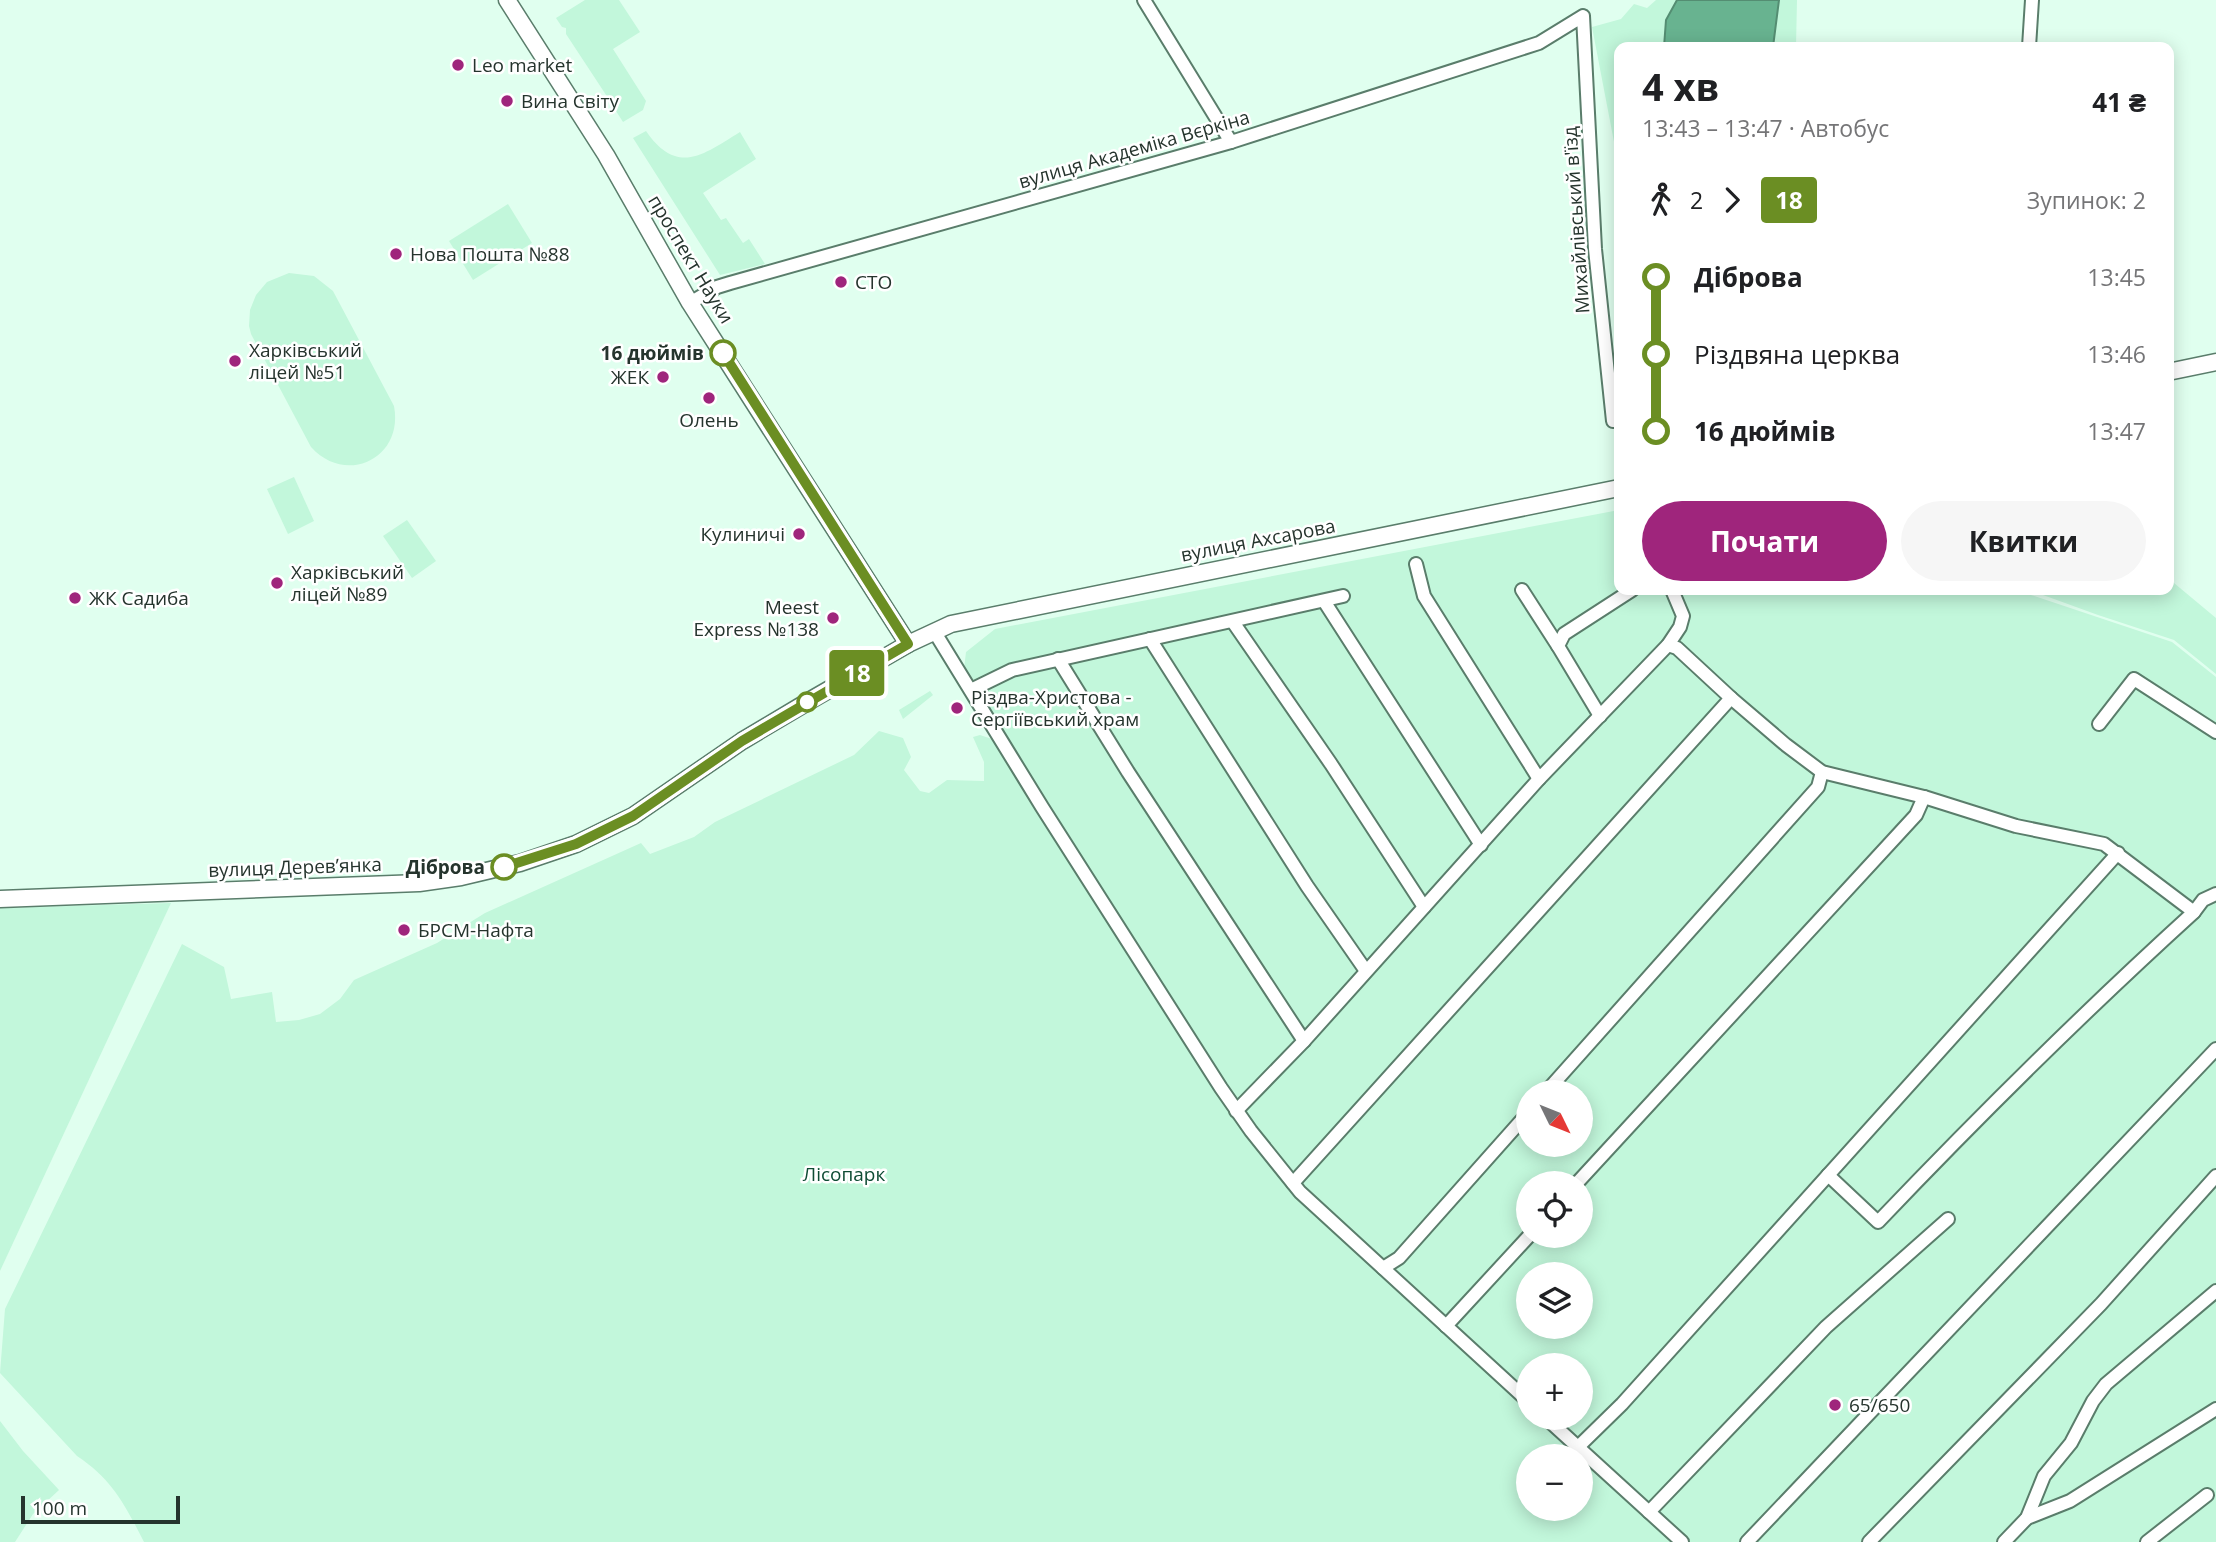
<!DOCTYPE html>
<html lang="uk">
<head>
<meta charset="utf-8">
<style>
	body { margin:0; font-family:"Open Sans",sans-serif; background:#f6f6f6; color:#202124; height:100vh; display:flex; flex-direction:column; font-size:26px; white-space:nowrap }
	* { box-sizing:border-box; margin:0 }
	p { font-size:23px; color:#757577 }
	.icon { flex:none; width:38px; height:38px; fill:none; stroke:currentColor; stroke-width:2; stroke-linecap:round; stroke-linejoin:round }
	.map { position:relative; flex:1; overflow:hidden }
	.side { position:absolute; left:1614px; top:42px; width:560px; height:553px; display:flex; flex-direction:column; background:#fff; border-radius:14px; box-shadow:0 4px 18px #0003 }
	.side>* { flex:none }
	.badge { padding:0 14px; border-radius:5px; font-size:24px; line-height:46px }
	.needle { width:46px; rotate:133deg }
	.fabs { position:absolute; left:1516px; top:1080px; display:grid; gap:14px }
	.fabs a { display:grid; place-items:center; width:77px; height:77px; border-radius:50%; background:#fff; box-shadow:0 4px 18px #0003; font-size:35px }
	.scale { position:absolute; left:21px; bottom:18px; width:159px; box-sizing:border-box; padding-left:7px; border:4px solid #25342d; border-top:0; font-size:19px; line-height:24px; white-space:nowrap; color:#25342d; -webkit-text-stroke:5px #fff; paint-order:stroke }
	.map>.badge { position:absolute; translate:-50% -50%; box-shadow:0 0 0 4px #fff }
	.legs { display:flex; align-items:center; gap:10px; height:77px; padding:0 28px; font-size:23px }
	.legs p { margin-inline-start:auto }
	.overview { display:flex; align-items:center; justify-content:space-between; height:119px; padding:0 28px }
	h1 { font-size:38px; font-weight:700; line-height:52px }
	.cta { display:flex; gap:14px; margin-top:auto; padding:14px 28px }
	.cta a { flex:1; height:80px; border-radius:42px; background:#9f257c; color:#fff; font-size:28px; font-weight:700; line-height:80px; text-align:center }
	.cta a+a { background:#f6f6f6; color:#202124 }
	ul { padding:0 28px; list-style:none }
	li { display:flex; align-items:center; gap:24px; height:77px; font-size:26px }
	li i { display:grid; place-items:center; width:10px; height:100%; margin:0 9px; background:currentColor }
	li i::after { content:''; width:18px; height:18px; margin:-9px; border:5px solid; border-radius:50%; background:#fff }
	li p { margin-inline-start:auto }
	li:first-child i { background:linear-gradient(#0000 50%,currentColor 0) }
	li:last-child i { background:linear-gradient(currentColor 50%,#0000 0) }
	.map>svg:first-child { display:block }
</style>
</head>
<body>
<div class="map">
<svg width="2216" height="1542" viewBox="0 0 2216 1542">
	<rect width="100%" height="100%" fill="#e0ffef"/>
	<g fill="#c2f7db" fill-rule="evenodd">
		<path d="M585,0H619L640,32L613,49L646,101L643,110L623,122L616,111V105L612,104L566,34V28L562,27L556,18Z"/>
		<path d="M1656,0H1797L1796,47H1619V168L1592,27L1621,19L1634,4L1647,8Z"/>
		<path d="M646,131C677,176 703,155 740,132L756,159L703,193L721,220L726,218L743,243L749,239L765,264L720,275L633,138Z"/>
		<path d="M508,204L532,243L473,280L449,241Z"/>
		<path d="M289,273L314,276L333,291L394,406C404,458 346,486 311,447L251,334L249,326L250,310L256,295L267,282Z"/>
		<path d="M294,477L314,521L288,534L267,489Z"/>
		<path d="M1619,510V590H2024L2031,595L2172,642L2216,677V1542H144C125,1505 113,1480 77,1456L0,1373L5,1309L182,944L224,967L231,999L272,992L276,1022L299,1020L320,1014L340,999L354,980L437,943L485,913L641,843L650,854L694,837L715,822L854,755L879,731L903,738L911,757L904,770L920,791L929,793L947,780L984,781V762L973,737L980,735L992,739L998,732L964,669L966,652L995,629ZM1528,1092H1580V1144H1528ZM1528,1183H1580V1236H1528ZM1528,1274H1580V1326H1528ZM1528,1365H1580V1418H1528ZM1528,1456H1580V1508H1528Z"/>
		<path d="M407,520L436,561L412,578L383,536Z"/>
		<path d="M2168,578L2216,618V674L2174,640L2098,615L2029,590H2168Z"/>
		<path d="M930,691L933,695L903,719L899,710Z"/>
		<path d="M171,903L0,1271V908Z"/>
		<path d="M0,1421L23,1451L59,1490L33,1514L15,1542H0Z"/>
	</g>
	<path fill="#68b390" stroke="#548d72" stroke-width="2" d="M1677,0H1779L1773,47H1664L1666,20Z"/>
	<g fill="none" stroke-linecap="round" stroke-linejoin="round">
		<defs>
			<g id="minor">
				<path d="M1144,0L1231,142"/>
				<path d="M2029,47L2032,0"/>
				<path d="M690,303L717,287L730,283L1231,142L1539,43L1583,16L1595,249L1613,421"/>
				<path d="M1416,564L1424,596L1539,779"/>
				<path d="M1522,590L1558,646"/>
				<path d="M1324,601L1481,845"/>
				<path d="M1233,622L1331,764L1424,907"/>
				<path d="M934,631L1042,807L1221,1088L1251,1131L1300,1192L1528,1401"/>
				<path d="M1150,639L1307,886L1366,971"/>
				<path d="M1668,645L1677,648L1731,698L1786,745L1822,772L1924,797L2016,826L2104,844L2194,912"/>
				<path d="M1058,659L1128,772L1304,1041"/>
				<path d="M971,690L1012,670L1343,596"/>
				<path d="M1600,716L1558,646L1564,634L1632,590"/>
				<path d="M2099,724L2134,679L2216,732"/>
				<path d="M1546,1092L1818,787L1822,772"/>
				<path d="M1236,1111L1304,1041L1539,779L1668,645L1680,627L1683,616L1672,590"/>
				<path d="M1828,1175L1878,1222C1980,1115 2085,1011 2194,912L2203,900L2216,894"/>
				<path d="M1293,1183L1731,698"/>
				<path d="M1577,1183L1916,815L1924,797"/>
				<path d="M1383,1268L1399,1258L1528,1113"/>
				<path d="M1446,1326L1529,1236"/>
				<path d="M1546,1418L1682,1542"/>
				<path d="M1578,1447L1622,1404L2118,853"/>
				<path d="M1649,1512L1826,1327L1948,1219"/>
				<path d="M2027,1518L2070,1501L2216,1409"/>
				<path d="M1747,1542L2216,1049"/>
				<path d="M1869,1542L2101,1304L2216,1176"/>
				<path d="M2004,1542L2027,1518L2044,1476L2071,1443L2093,1401L2106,1384L2216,1291"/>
				<path d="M2147,1542L2207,1495"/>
			</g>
			<g id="major">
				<path d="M507,0L606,155L690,303L908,644"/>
				<path d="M2168,372L2216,362"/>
				<path d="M0,899L419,883L461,877L520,863L576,844L633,816L742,741L809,701L908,644L951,624L1619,488"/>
			</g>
		</defs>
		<use href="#minor" stroke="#5a7d6b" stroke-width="16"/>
		<use href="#major" stroke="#5a7d6b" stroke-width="19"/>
		<use href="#minor" stroke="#fff" stroke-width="12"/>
		<use href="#major" stroke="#fff" stroke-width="16"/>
	</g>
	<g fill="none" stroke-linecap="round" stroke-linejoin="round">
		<defs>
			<path id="line-1" d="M504,867L576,844L633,816L742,741L908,644L723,353"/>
		</defs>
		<use href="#line-1" stroke="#fff" stroke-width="16"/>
		<use href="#line-1" stroke="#6b8e23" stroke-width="10"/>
	</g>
	<g fill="#9f257c" stroke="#fff" stroke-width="2.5">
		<circle cx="458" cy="65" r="7"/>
		<circle cx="507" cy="101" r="7"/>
		<circle cx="396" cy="254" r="7"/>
		<circle cx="841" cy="282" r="7"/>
		<circle cx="235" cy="361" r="7"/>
		<circle cx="663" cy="377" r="7"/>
		<circle cx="709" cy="398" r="7"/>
		<circle cx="799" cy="534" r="7"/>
		<circle cx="277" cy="583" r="7"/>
		<circle cx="75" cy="598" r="7"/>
		<circle cx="833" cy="618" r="7"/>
		<circle cx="957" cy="708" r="7"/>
		<circle cx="404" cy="930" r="7"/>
		<circle cx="1835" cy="1405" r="7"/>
	</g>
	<g fill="#fff" stroke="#6b8e23" stroke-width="3.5">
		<circle cx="723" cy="353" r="12"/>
		<circle cx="807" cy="702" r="9"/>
		<circle cx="504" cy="867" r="12"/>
	</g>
	<g text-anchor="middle" stroke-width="5" stroke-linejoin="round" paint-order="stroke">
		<g font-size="19" fill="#25342d" stroke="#fff" text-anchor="start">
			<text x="472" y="72">Leo market</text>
			<text x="521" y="108">Вина Світу</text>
			<text x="410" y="261">Нова Пошта №88</text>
			<text x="855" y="289">СТО</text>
			<text x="249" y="357">Харківський<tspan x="249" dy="22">ліцей №51</tspan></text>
			<text x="649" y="384" text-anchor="end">ЖЕК</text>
			<text x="709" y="427" text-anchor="middle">Олень</text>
			<text x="785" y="541" text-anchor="end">Кулиничі</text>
			<text x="291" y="579">Харківський<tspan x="291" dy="22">ліцей №89</tspan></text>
			<text x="89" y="605">ЖК Садиба</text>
			<text x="819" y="614" text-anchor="end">Meest<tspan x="819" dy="22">Express №138</tspan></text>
			<text x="971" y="704">Різдва-Христова -<tspan x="971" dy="22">Сергіївський храм</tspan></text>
			<text x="418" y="937">БРСМ-Нафта</text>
			<text x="1849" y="1412">65/650</text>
		</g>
		<g font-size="19" fill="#25342d" stroke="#fff">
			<text transform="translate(1134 149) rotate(-16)" y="7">вулиця Академіка Вєркіна</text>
			<text transform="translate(1576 220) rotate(-94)" y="7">Михайлівський в'їзд</text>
			<text transform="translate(691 259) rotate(59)" y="7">проспект Науки</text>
			<text transform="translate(1258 540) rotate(-11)" y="7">вулиця Ахсарова</text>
			<text transform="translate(295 867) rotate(-2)" y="7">вулиця Дерев’янка</text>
		</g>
		<g font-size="19" font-weight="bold" fill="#25342d" stroke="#fff" text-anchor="end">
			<text x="704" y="360">16 дюймів</text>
			<text x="485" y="874">Діброва</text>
		</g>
		<g font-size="19" fill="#0e4c34" stroke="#fff">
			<text x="844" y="1181">Лісопарк</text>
		</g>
	</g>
</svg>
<div class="fabs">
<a><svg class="needle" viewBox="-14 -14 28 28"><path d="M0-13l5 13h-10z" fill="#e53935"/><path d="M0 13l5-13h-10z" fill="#757577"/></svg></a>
<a><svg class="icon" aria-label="locate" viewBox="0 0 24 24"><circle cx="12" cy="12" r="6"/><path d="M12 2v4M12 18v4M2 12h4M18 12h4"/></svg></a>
<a><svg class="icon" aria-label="layers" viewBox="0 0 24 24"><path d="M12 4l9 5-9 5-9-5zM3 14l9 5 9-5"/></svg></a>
<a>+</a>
<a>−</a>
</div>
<div class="scale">100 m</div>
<b class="badge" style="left:857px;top:673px;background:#6b8e23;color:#fff">18</b>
<section class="side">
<div class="overview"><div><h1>4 хв</h1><p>13:43 – 13:47 · Автобус</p></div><b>41 ₴</b></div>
<div class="legs"><svg class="icon" aria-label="walk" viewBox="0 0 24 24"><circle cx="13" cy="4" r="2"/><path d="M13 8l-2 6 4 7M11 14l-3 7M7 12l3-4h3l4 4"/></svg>2<svg class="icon" aria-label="forward" viewBox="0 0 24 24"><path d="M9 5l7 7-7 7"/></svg><b class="badge" style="background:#6b8e23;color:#fff">18</b><p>Зупинок: 2</p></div>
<ul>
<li><i style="color:#6b8e23"></i><b>Діброва</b><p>13:45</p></li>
<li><i style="color:#6b8e23"></i><span>Різдвяна церква</span><p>13:46</p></li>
<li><i style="color:#6b8e23"></i><b>16 дюймів</b><p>13:47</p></li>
</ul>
<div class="cta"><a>Почати</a><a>Квитки</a></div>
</section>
</div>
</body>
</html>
